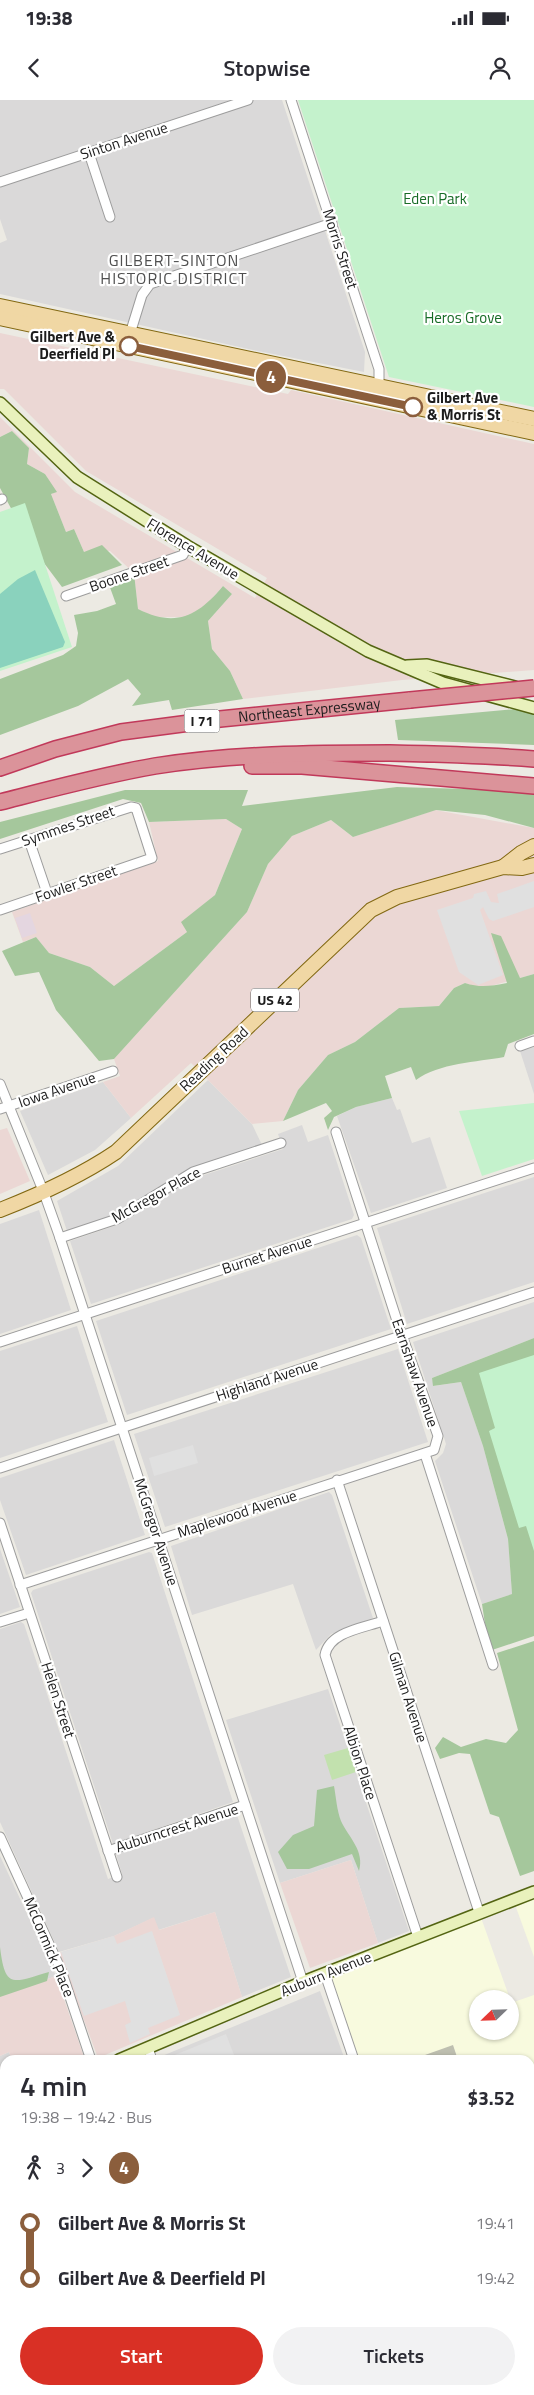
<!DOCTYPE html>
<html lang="en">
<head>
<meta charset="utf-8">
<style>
	body { margin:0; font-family:"Titillium Web",sans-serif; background:#f2f2f3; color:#2b2b33; height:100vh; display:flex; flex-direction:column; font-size:19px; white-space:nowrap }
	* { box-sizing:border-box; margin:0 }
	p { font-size:16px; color:#7c7c81 }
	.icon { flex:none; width:28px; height:28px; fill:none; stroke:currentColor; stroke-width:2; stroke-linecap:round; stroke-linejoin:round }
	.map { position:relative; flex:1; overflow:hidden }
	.drawer { position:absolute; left:0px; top:1955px; width:535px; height:340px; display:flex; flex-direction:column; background:#fff; border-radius:15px 15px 0 0; box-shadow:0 1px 4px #0004 }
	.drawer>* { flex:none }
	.badge { padding:0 10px; border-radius:16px; font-size:18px; line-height:32px }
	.needle { width:32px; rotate:247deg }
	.tools { position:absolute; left:469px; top:1890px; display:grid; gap:10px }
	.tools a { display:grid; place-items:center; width:50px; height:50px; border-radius:50%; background:#fff; box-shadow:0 1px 4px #0004; font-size:25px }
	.map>.badge { position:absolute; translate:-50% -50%; box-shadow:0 0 0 2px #fff }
	.legs { display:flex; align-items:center; gap:8px; height:55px; padding:0 20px; font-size:16px }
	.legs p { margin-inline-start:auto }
	.summary { display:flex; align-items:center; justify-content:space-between; height:85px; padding:0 20px }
	h1 { font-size:28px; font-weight:600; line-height:38px }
	.action { display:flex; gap:10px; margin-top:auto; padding:10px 20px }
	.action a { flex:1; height:58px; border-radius:30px; background:#d93025; color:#fff; font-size:20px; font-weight:600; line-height:58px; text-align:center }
	.action a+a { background:#f2f2f3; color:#2b2b33 }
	ul { padding:0 20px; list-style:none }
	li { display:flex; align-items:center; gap:18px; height:55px; font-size:19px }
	li i { display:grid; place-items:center; width:8px; height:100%; margin:0 6px; background:currentColor }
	li i::after { content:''; width:12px; height:12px; margin:-6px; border:4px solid; border-radius:50%; background:#fff }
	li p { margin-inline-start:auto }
	li:first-child i { background:linear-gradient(#0000 50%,currentColor 0) }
	li:last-child i { background:linear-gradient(currentColor 50%,#0000 0) }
	.status { display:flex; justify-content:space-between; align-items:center; height:35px; padding:0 25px; background:#fff; direction:ltr }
	.status svg { height:14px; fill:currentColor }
	header { display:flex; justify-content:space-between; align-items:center; height:65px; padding:0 20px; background:#fff; font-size:22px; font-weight:600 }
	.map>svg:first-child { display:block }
</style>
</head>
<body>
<div class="status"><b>19:38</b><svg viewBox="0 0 49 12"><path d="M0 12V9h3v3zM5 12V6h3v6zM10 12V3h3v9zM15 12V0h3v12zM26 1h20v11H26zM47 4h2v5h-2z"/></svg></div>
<header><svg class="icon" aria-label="back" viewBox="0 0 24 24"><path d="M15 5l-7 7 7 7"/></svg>Stopwise<svg class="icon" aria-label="person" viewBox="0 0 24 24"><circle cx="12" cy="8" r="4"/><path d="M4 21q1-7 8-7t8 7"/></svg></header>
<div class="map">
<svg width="534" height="2295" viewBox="0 0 534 2295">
	<rect width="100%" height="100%" fill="#eceae3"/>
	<g fill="#dad9d9">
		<path d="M0,0H282L365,252L364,272L253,250L0,194V143L7,140L0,119Z"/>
		<path d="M534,947V994L520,951Z"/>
		<path d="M208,980L252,1024L262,1045L184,1072L115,1116L67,1131L57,1101L118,1066Z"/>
		<path d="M103,982L131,1018L95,1050L48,1075L20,1011Z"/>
		<path d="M392,998L397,1010L400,1009L412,1043L430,1037L447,1088L371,1113L337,1016L356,1007Z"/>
		<path d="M302,1025L308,1042L328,1035L354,1115L352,1119L91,1204L70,1141L117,1125L192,1079L283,1049L278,1034Z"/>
		<path d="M534,1077V1182L407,1224L377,1128Z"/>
		<path d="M39,1110L71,1210L0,1234V1124Z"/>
		<path d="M357,1135L361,1138L391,1229L127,1315L96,1221Z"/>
		<path d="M534,1202V1238L432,1278L434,1286L461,1282L483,1346L508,1439L512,1494L482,1504L435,1361L443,1353L446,1344L413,1242Z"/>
		<path d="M77,1226L108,1322L0,1358V1251Z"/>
		<path d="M398,1249L428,1342L165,1427L134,1334Z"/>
		<path d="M114,1340L145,1435L26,1475L0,1400V1378Z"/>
		<path d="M329,1392L332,1395L373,1518L331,1534L316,1550L293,1484L192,1515L171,1446Z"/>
		<path d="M0,1449L20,1507L0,1514Z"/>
		<path d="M149,1452L152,1453L233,1702L113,1744L31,1493L33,1490Z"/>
		<path d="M21,1522L24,1524L108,1779L122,1774L116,1754L237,1715L291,1877L242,1897L215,1812L158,1830L153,1818L114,1836L59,1852L0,1722V1529Z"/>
		<path d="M328,1589L409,1831L378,1843L351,1760L280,1783L226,1620Z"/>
		<path d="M0,1756L56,1876L0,1896Z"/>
		<path d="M320,1891L345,1960H163L162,1956Z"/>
		<path d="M9,1952L12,1960H5V1999L0,2001V1956Z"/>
		<path d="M534,2135V2229L530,2223V2136Z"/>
		<path d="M5,2183V2290H57L59,2295H0V2184Z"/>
	</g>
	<g fill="#ebd7d4">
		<path d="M0,233L288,294L291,290L534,344V570L402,580L243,599L230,571L212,549L208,521L232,494L223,486L208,503L189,517H154L138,509L134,473L110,451L84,452L74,429L66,432L51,394L56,392L45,374L27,364L29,348L12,331L0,337V317L75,392L255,498L267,478L86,371L4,289H0Z"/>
		<path d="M435,710L534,728V874L487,887H477L465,883L454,888L439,906L399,908L355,942L328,955L298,990L283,1021L252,1024L191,963L131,1018L103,982L120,976L114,959L247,812L268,764L292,736L331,720L353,737Z"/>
		<path d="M226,719L242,729L215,795L182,822L187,832L114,886L90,867L49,853L36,837L23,842L12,812L158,761L149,722Z"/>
		<path d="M7,1028L30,1081L0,1094V1030Z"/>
		<path d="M351,1760L378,1843L310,1868L280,1783Z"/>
		<path d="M215,1812L242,1897L98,1958L59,1853L114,1836L154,1817L159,1830Z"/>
		<path d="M56,1876L85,1960H12L9,1952L0,1956V1896Z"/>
	</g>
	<path fill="#e4d6e0" d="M30,813L37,833L22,838L15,818Z"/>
	<g fill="#f8fade">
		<path d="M534,1792V1857L513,1799Z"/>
		<path d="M479,1812L510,1899H478V1931H510V1900L511,1903L534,1895V2135L530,2136V1960H458L453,1946L411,1960H354L325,1874Z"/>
	</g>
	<path fill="#bebfb0" d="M453,1945L458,1960H411Z"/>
	<path fill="#c2e1ae" d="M348,1648L356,1672L332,1680L324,1655Z"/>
	<g fill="#a5c79c">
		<path d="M12,331L29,348L27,364L45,374L57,392L51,394L66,432L74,429L84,452L102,445L122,465L62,487L32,447L0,388V337Z"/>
		<path d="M134,473L138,509C176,528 198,516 223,486L232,494L208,521L212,549L230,571L243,599L172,610L169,600L132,606L141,594L128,579L78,606L0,635V579L63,555L76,546L78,533L74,515L97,511L116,504L108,482Z"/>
		<path d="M516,609L534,613V645L398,640L395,620Z"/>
		<path d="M397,687L534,691V728L485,715L436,710L353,737L331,720L292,736L268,764L247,812L114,959L99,961L56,910L39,872L15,876L2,851L36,837L49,853L90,867L114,886L187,832L181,822L215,795L242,729L226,719L149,722L141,703L123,699L0,739V722L125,690H248L242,706Z"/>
		<path d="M491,833L501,836L520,878L534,874V934L508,944L504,957C477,962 439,963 416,980L411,967L385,976L392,998L356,1007L334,1017L328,1030L324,1018L332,1011L326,1003L283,1021L298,990L328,955L355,942L399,908L439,906L454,888L465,883C480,888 491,886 507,883Z"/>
		<path d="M534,1238V1536L489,1551L482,1504L512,1494L508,1439L483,1346L461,1282L433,1286L432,1278Z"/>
		<path d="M534,1541V1771L520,1776L499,1717L490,1714L470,1654L459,1653L440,1659L435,1648L443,1637L461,1647L486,1639L506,1643L518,1630L497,1553Z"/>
		<path d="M334,1686C336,1697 337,1711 341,1721C349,1738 365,1751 359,1771L352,1754L309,1769H287L278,1752L293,1735L314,1726L317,1690Z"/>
		<path d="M0,1847C5,1889 12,1883 49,1872L47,1881L0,1897Z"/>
		<path d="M530,2068L534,2069V2135L530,2136Z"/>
		<path d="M0,2114L5,2116V2226L0,2231Z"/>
	</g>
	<g fill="#c4f2cc">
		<path d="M298,0H534V307L389,277Z"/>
		<path d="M25,403L72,547L0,571V412Z"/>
		<path d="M534,1003V1059L482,1076L459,1011Z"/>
		<path d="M534,1255V1451L526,1426L519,1428L489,1331L495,1328L479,1273Z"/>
		<path d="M530,2260L534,2266V2295H120L135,2290H530Z"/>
	</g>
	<path fill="#8ad2bd" d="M35,470L65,542L63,547L0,568V494L18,479Z"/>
	<g fill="#e0e0e0">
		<path d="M534,781V807L493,821L489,819L483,807L480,810L503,875L478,885L459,872L437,810L473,798L474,794L486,791L491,802L499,803L497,794Z"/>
		<path d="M193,1345L198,1363L154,1376L149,1358Z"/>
		<path d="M152,1831L180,1915L148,1928L150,1934L130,1943L125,1925L131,1922L125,1901L84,1916L61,1852L114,1836L117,1844Z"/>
		<path d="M226,1934L236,1960H166L165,1959Z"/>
	</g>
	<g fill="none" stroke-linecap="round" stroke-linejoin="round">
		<defs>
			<g id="street">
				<path d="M291,0L379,269V291"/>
				<path d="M89,53L110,117"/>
				<path d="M0,82L248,0"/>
				<path d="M129,237L142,195L150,184L332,123"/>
				<path d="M0,400L2,399"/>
				<path d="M66,496L183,455L187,446"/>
				<path d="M29,740L47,793"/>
				<path d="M0,749L131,707L136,708L152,758L0,810"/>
				<path d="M520,946L534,941"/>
				<path d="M0,984L44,1093L60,1138L303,1882"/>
				<path d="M0,1009L113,971"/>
				<path d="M60,1138L117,1119L193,1072L281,1043"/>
				<path d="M0,1242L534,1068"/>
				<path d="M425,1354L493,1565"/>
				<path d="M0,1368L534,1192"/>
				<path d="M337,1380L479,1812"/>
				<path d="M0,1423L117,1777"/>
				<path d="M20,1485L434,1350L438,1336L399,1227L336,1032"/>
				<path d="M383,1521C363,1528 329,1532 325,1555L418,1837"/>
				<path d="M0,1522L29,1513"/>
				<path d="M0,1737L61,1870L91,1960"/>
				<path d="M108,1751L245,1705"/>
				<path d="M325,1874L354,1960"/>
				<path d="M148,1948L152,1960"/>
				<path d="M0,2044L5,2062"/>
				<path d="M530,2147H534"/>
				<path d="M69,2290L70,2295"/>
				<path d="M296,2290V2295"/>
				<path d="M234,2295L235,2290"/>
			</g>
			<g id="secondary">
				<path d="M0,303L77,377L187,446L368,551L443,583L534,608"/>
				<path d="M407,566L427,565L515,587"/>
				<path d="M119,1960L303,1882L534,1792"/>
				<path d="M0,2011L5,2009"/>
			</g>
			<g id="primary">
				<path d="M0,206L534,319"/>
				<path d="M0,218L534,333"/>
				<path d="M503,767L521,753L534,746"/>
				<path d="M0,1110C41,1094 79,1077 116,1052L371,810L397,797L503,767L522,768L534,765"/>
			</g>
			<g id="highway">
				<path d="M252,666H302L534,686"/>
				<path id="s1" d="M0,668L55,649L121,632L220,619L410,600"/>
				<path d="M0,702C51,689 103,675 155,666C232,654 312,653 390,653C438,654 486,655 534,659"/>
			</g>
		</defs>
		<use href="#street" stroke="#9d9d9d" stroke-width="11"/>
		<use href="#secondary" stroke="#536412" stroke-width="14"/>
		<use href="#primary" stroke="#826812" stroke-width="16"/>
		<use href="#highway" stroke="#c1395a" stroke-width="18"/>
		<use href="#street" stroke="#fff" stroke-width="9"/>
		<use href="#secondary" stroke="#e9f1bc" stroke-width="11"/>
		<use href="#primary" stroke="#f0d7a4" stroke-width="14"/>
		<use href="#highway" stroke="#db939a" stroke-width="15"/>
		<defs>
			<path id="highway-bridge" d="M410,600L534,588"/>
		</defs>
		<use href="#highway-bridge" stroke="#c1395a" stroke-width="18" stroke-linecap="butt"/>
		<use href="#highway-bridge" stroke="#db939a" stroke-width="15"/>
	</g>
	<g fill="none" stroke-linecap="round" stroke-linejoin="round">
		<defs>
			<path id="line-1" d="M129,246L413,307"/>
		</defs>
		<use href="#line-1" stroke="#fff" stroke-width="11"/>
		<use href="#line-1" stroke="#8b5e3c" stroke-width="8"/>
	</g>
	<g fill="#fff" stroke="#8b5e3c" stroke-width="2.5">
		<circle cx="129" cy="246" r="9"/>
		<circle cx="413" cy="307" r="9"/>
	</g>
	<g text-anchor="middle" stroke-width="4.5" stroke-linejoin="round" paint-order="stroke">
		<g fill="#fff" stroke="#606060" stroke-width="1">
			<rect x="184.5" y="609.5" width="35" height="23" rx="4"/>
			<rect x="251" y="888.5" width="48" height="23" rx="4"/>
		</g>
		<g font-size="14" font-weight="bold" fill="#1c1c1c">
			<text x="202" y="626">I 71</text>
			<text x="275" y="905">US 42</text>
		</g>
		<g font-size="15" fill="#1c1c1c" stroke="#fff">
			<text transform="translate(124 41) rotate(-18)" y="5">Sinton Avenue</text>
			<text transform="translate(340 149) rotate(72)" y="5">Morris Street</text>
			<text transform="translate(193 449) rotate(31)" y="5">Florence Avenue</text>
			<text transform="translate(129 474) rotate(-19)" y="5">Boone Street</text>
			<text dy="5" stroke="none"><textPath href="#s1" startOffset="316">Northeast Expressway</textPath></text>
			<text transform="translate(68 726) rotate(-19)" y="5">Symmes Street</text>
			<text transform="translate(76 784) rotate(-19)" y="5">Fowler Street</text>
			<text transform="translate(214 959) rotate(-43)" y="5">Reading Road</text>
			<text transform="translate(57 990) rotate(-19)" y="5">Iowa Avenue</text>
			<text transform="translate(156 1095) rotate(-29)" y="5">McGregor Place</text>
			<text transform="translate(267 1155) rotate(-18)" y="5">Burnet Avenue</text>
			<text transform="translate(415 1273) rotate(71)" y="5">Earnshaw Avenue</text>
			<text transform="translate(267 1280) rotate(-18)" y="5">Highland Avenue</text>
			<text transform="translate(237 1414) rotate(-18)" y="5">Maplewood Avenue</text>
			<text transform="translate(156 1432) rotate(72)" y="5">McGregor Avenue</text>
			<text transform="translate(408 1597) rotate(72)" y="5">Gilman Avenue</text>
			<text transform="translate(58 1600) rotate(72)" y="5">Helen Street</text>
			<text transform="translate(360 1663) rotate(72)" y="5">Albion Place</text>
			<text transform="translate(177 1728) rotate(-18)" y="5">Auburncrest Avenue</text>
			<text transform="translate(49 1847) rotate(67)" y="5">McCormick Place</text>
			<text transform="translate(326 1874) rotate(-22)" y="5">Auburn Avenue</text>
		</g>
		<g font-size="15" fill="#186c27" stroke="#fff">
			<text x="435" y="104">Eden Park</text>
			<text x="463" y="223">Heros Grove</text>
		</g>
		<g font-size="15" font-weight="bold" fill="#1c1c1c" stroke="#fff" text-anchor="end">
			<text x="115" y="242">Gilbert Ave &amp;<tspan x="115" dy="17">Deerfield Pl</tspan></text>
			<text x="427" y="303" text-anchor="start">Gilbert Ave<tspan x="427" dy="17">&amp; Morris St</tspan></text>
		</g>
		<g font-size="16" letter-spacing="1" fill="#4f4f4f" stroke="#fff">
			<text x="174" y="166">GILBERT-SINTON<tspan x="174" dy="18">HISTORIC DISTRICT</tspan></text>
		</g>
	</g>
</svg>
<div class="tools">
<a><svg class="needle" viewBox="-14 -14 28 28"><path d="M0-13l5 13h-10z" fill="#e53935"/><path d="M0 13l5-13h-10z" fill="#7c7c81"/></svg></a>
</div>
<b class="badge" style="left:271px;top:277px;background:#8b5e3c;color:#fff">4</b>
<section class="drawer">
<div class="summary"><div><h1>4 min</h1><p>19:38 – 19:42 · Bus</p></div><b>$3.52</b></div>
<div class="legs"><svg class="icon" aria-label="walk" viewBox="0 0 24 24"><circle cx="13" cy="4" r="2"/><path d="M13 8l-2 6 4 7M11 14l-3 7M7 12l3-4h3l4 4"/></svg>3<svg class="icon" aria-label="forward" viewBox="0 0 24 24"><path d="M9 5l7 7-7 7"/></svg><b class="badge" style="background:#8b5e3c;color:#fff">4</b></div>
<ul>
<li><i style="color:#8b5e3c"></i><b>Gilbert Ave &amp; Morris St</b><p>19:41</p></li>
<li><i style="color:#8b5e3c"></i><b>Gilbert Ave &amp; Deerfield Pl</b><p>19:42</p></li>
</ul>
<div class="action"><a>Start</a><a>Tickets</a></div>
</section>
</div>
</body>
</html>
